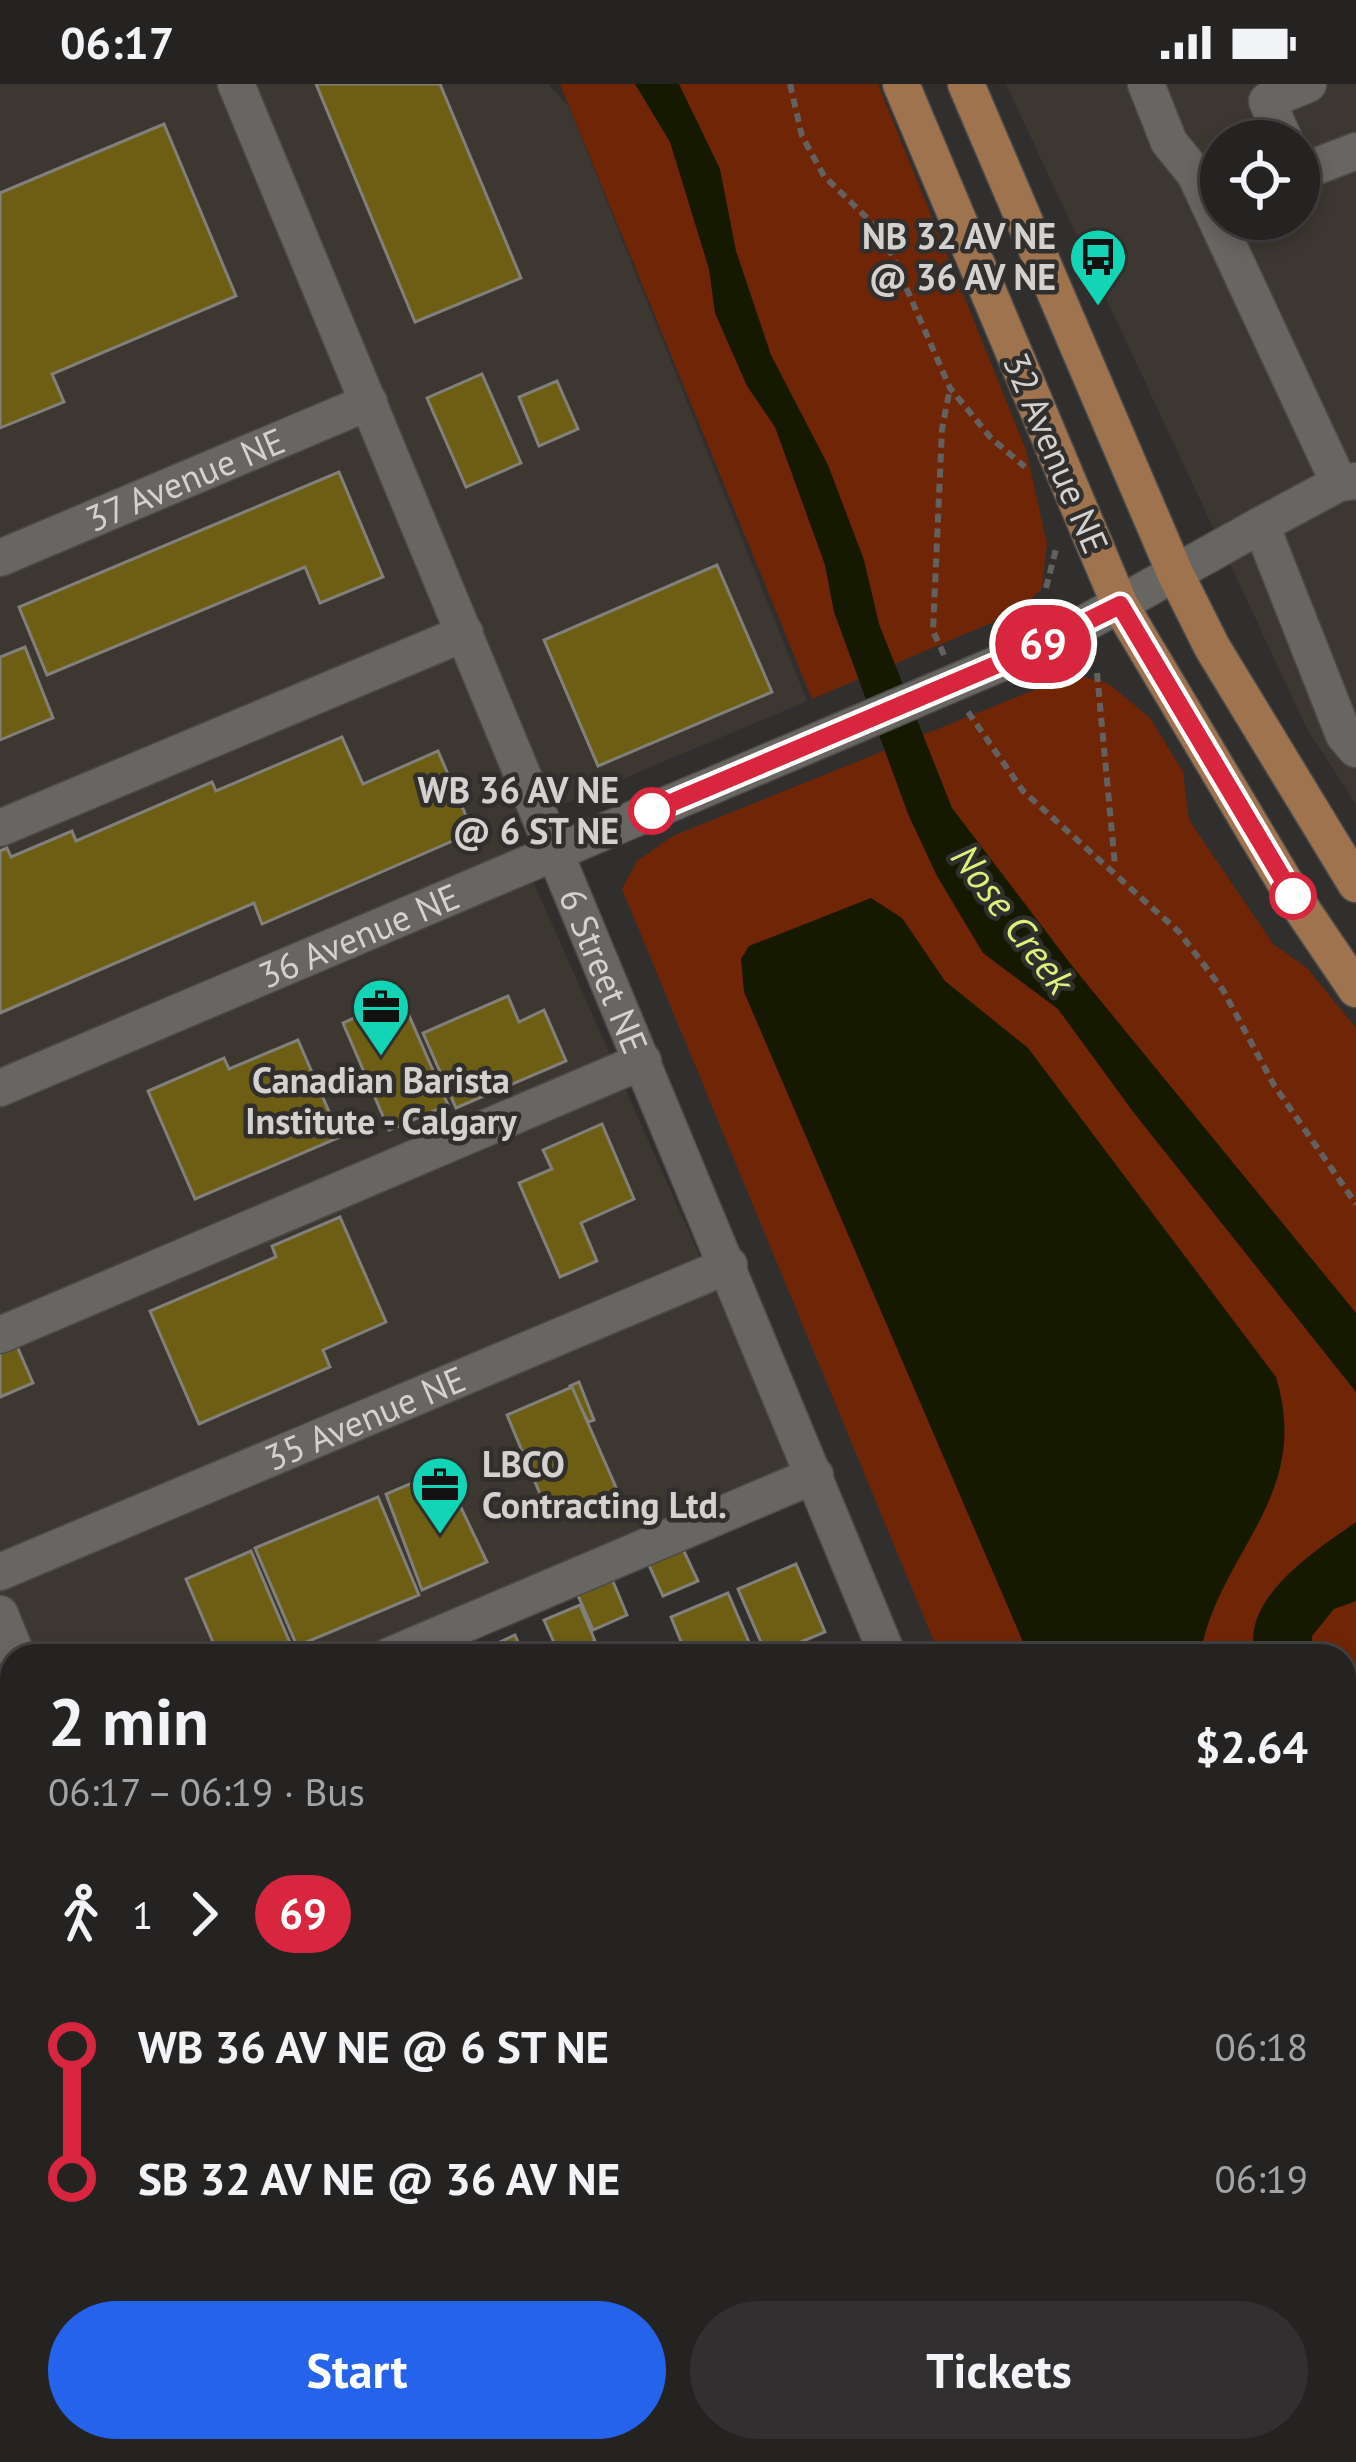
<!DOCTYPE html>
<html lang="en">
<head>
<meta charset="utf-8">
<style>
	body { margin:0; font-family:"PT Sans",sans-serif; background:#312f2f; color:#f1f3f6; height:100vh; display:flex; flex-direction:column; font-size:45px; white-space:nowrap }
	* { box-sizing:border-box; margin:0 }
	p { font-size:39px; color:#a3a4a5 }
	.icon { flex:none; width:66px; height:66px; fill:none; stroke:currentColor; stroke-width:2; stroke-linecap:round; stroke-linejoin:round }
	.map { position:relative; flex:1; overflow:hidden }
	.drawer { position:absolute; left:0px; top:1560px; width:1356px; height:819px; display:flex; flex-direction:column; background:#252322; border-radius:36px 36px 0 0; box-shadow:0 6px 18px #0003,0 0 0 3px #424040 }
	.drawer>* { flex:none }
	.badge { padding:0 24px; border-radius:39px; font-size:42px; line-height:78px }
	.fabs { position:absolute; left:1200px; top:36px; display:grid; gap:24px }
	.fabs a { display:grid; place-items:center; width:120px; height:120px; border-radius:50%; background:#252322; box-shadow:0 6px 18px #0003,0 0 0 3px #424040; font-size:60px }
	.map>.badge { position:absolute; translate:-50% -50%; box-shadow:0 0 0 6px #fff }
	.legs { display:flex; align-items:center; gap:18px; height:132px; padding:0 48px; font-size:39px }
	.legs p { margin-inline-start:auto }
	.summary { display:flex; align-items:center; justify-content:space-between; height:204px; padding:0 48px }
	h1 { font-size:66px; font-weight:700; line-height:90px }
	.primary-button { display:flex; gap:24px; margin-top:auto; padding:24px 48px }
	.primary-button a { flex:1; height:138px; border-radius:72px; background:#2563eb; color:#fff; font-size:48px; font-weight:700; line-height:138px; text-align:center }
	.primary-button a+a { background:#312f2f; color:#f1f3f6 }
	ul { padding:0 48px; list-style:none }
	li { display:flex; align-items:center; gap:42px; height:132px; font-size:45px }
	li i { display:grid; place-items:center; width:18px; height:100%; margin:0 15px; background:currentColor }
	li i::after { content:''; width:30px; height:30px; margin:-15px; border:9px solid; border-radius:50%; background:#252322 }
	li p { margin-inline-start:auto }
	li:first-child i { background:linear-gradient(#0000 50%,currentColor 0) }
	li:last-child i { background:linear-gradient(currentColor 50%,#0000 0) }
	.status { display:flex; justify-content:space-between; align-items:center; height:84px; padding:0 60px; background:#252322; direction:ltr }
	.status svg { height:33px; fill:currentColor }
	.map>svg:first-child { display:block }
</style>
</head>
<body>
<div class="status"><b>06:17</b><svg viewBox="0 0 49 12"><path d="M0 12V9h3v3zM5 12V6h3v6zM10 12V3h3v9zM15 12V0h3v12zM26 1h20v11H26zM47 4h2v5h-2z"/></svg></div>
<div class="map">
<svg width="1356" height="2378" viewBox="0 0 1356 2378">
	<rect width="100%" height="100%" fill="#312f2d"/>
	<g fill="#3c3730" fill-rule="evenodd">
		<path d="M0,0H548L569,23L807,617L509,743L793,1382L345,1572H12V1713L0,1718Z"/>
		<path d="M1006,0H1356V720L1307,645ZM1221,57H1299V135H1221Z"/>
	</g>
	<g fill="#712507">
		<path d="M560,0H878L1026,366L1047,460L1042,504L1019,527L812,615Z"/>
		<path d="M1074,590L1109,600L1150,634L1183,688L1189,736L1273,860L1307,884L1356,944V2090L1344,2061V1572H940L622,805L637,777L673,752Z"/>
	</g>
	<g fill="#151900">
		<path d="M635,0H679L720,85L736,167L771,271L828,381L864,476L879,540L952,724L1073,883L1356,1229V1308L1134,1029L1058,925L983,869L937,792L908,730L834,528L825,481L775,343L747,302L715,229L709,185L670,58Z"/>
		<path d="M871,814L902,834L945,897L1028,964L1276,1293C1313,1414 1218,1467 1200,1572H1029L744,908L741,875L749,862Z"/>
		<path d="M1356,1438V1517L1334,1525L1312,1552L1313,1572H1256C1237,1516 1318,1465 1356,1438Z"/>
		<path d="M1344,1658L1356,1683V1790L1344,1765Z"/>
	</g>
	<g fill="#6d5e13" stroke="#81807d" stroke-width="3">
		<path d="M316,0H440L521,194L415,238Z"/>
		<path d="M164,40L236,212L52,290L64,318L0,344V109Z"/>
		<path d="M482,290L521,379L466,403L427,314Z"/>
		<path d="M557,297L578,345L539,362L519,313Z"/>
		<path d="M339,388L383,493L320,519L305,483L47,591L19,523Z"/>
		<path d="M717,481L772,608L598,682L544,556Z"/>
		<path d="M25,563L53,634L0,656V573Z"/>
		<path d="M342,653L363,700L438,667L473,748L262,840L254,819L0,929V767L7,764L11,773L72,747L76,757L212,698L216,707Z"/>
		<path d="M508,912L519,938L544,926L566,977L456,1024L423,949Z"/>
		<path d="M401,913L448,1021L389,1046L343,939Z"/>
		<path d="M298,956L340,1053L195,1115L148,1007L224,974L229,985Z"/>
		<path d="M602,1040L634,1115L581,1139L597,1177L560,1193L519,1099L552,1085L543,1066Z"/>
		<path d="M340,1133L386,1238L323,1266L330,1283L199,1340L150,1227L276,1173L272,1162Z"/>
		<path d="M13,1253L33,1299L0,1313V1259Z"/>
		<path d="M579,1298L594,1336L588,1338L570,1302Z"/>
		<path d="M572,1303L618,1408L551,1436L507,1331Z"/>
		<path d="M443,1386L487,1478L422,1506L386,1410Z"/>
		<path d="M378,1413L419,1511L297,1562L255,1464Z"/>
		<path d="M682,1463L698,1497L663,1512L648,1479Z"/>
		<path d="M251,1467L290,1559L260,1572H219L186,1495Z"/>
		<path d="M796,1480L825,1548L767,1572L738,1505Z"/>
		<path d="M612,1495L627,1531L593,1546L577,1509Z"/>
		<path d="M728,1509L755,1572H687L671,1533Z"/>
		<path d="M580,1521L595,1557L560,1572L544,1536Z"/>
		<path d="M515,1551L524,1572H484L482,1566Z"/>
		<path d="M0,1658L12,1686V1699L0,1704Z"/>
		<path d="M9,1747L12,1800L0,1805V1752Z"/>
		<path d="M0,1850L12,1879V1889L0,1894Z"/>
		<path d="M12,2072V2133L0,2105V2077Z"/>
		<path d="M1352,2265L1355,2326L1344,2330V2268Z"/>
		<path d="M0,2302L12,2329V2367L29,2368L6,2378H0Z"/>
		<path d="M436,2367H541L515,2378H421Z"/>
		<path d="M1095,2367H1140L1145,2378H1100Z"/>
	</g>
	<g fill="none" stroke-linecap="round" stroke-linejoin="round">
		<defs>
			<g id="minor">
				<path id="s1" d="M236,0L888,1572"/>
				<path d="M1146,0L1169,58L1195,90L1339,399"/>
				<path d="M1285,57L1267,17L1308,0"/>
				<path d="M1299,89L1356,67"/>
				<path d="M1261,441L1339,399L1356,397"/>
				<path id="s2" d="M0,474L369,318"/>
				<path d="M1017,572L1073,546L1261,441L1344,651L1356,665"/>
				<path d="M0,744L465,549"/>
				<path id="s3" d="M0,1004L808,661"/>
				<path d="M0,1251L643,977"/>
				<path id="s4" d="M0,1488L729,1181"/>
				<path d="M0,1530L17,1572"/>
				<path d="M389,1572L815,1391"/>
				<path d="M0,1737L12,1732"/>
				<path d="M0,1981L12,1976"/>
				<path d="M0,2225L12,2219"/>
				<path d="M354,2367L358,2378"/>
				<path d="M1221,2367L1225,2378"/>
				<path d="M203,2378L229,2367"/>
			</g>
			<g id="major">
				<path d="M901,0L1120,521L1293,812L1356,905"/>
				<path d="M966,0L1175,489L1212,563L1356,800"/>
			</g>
		</defs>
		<use href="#minor" stroke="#4d4b4a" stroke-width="39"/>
		<use href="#major" stroke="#4d4b4a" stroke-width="39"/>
		<g stroke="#62615f" stroke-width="6" stroke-dasharray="9 6" stroke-linecap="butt">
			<path d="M790,0L802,52L824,92L869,136L891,169L950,304L991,354L1025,383"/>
			<path d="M1046,504L1057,461"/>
			<path d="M944,571L933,547L942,345L950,304"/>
			<path d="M1097,589L1115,782"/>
			<path d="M968,628L1023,707L1179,848L1223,906L1274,1001L1356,1120"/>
		</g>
		<use href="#minor" stroke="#686663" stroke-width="36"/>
		<use href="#major" stroke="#9f734e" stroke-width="36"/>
		<defs>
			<path id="minor-bridge" d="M808,661L1017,572"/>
		</defs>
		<use href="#minor-bridge" stroke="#4d4b4a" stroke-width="39" stroke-linecap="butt"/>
		<use href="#minor-bridge" stroke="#686663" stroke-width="36"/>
	</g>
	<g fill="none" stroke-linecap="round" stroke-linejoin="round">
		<defs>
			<path id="line-1" d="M652,727L1017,572L1120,521L1293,812"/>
		</defs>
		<use href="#line-1" stroke="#fff" stroke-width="27"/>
		<use href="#line-1" stroke="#d7263d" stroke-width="18"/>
	</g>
	<defs>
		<symbol id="bus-pin" viewBox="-11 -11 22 30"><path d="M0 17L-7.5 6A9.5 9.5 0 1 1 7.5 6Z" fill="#11d5b4" stroke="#312f2d"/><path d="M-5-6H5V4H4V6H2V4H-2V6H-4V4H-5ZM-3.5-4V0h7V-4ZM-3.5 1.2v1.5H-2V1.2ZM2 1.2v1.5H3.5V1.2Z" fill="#111"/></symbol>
		<symbol id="office-pin" viewBox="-11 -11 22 30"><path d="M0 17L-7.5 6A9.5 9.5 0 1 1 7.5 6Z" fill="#11d5b4" stroke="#312f2d"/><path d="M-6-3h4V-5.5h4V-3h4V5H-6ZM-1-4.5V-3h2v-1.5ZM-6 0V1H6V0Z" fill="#111"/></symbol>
	</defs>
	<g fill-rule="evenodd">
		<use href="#bus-pin" x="1065" y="140" width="66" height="90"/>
		<use href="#office-pin" x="348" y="890" width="66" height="90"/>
		<use href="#office-pin" x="407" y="1368" width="66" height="90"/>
	</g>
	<g fill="#fff" stroke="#d7263d" stroke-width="6">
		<circle cx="652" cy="727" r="21"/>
		<circle cx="1293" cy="812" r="21"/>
	</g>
	<g text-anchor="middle" stroke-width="9" stroke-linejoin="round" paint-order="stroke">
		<g font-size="36" font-weight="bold" fill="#d3d2d1" stroke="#312f2d" text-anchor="end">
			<text x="1056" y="165">NB 32 AV NE<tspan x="1056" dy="41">@ 36 AV NE</tspan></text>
			<text x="381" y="1009" text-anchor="middle">Canadian Barista<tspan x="381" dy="41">Institute - Calgary</tspan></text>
			<text x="482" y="1393" text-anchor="start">LBCO<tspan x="482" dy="41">Contracting Ltd.</tspan></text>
		</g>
		<g font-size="36" fill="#d3d2d1" stroke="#312f2d">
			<text transform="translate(1056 369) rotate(67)" y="13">32 Avenue NE</text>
			<text dy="13" stroke="none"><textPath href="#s2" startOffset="201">37 Avenue NE</textPath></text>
			<text dy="13" stroke="none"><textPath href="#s3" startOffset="390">36 Avenue NE</textPath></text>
			<text dy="13" stroke="none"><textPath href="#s1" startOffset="960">6 Street NE</textPath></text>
			<text dy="13" stroke="none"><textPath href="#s4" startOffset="396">35 Avenue NE</textPath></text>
		</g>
		<g font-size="36" font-weight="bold" fill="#d3d2d1" stroke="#312f2d" text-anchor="end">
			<text x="619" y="719">WB 36 AV NE<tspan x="619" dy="41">@ 6 ST NE</tspan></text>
		</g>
		<g font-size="39" font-style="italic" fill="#ddf07a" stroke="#312f2d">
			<text transform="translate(1013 835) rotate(53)" y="14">Nose Creek</text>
		</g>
	</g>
</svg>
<div class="fabs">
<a><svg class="icon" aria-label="locate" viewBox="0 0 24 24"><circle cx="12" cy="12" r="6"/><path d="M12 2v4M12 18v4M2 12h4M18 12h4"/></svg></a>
</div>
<b class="badge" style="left:1043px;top:560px;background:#d7263d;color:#fff">69</b>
<section class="drawer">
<div class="summary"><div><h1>2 min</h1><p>06:17 – 06:19 · Bus</p></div><b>$2.64</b></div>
<div class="legs"><svg class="icon" aria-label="walk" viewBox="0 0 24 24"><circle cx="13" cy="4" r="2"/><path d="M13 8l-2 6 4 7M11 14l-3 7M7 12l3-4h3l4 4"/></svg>1<svg class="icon" aria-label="forward" viewBox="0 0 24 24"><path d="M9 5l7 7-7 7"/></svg><b class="badge" style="background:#d7263d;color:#fff">69</b></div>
<ul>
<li><i style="color:#d7263d"></i><b>WB 36 AV NE @ 6 ST NE</b><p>06:18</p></li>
<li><i style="color:#d7263d"></i><b>SB 32 AV NE @ 36 AV NE</b><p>06:19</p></li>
</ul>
<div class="primary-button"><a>Start</a><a>Tickets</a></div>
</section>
</div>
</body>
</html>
